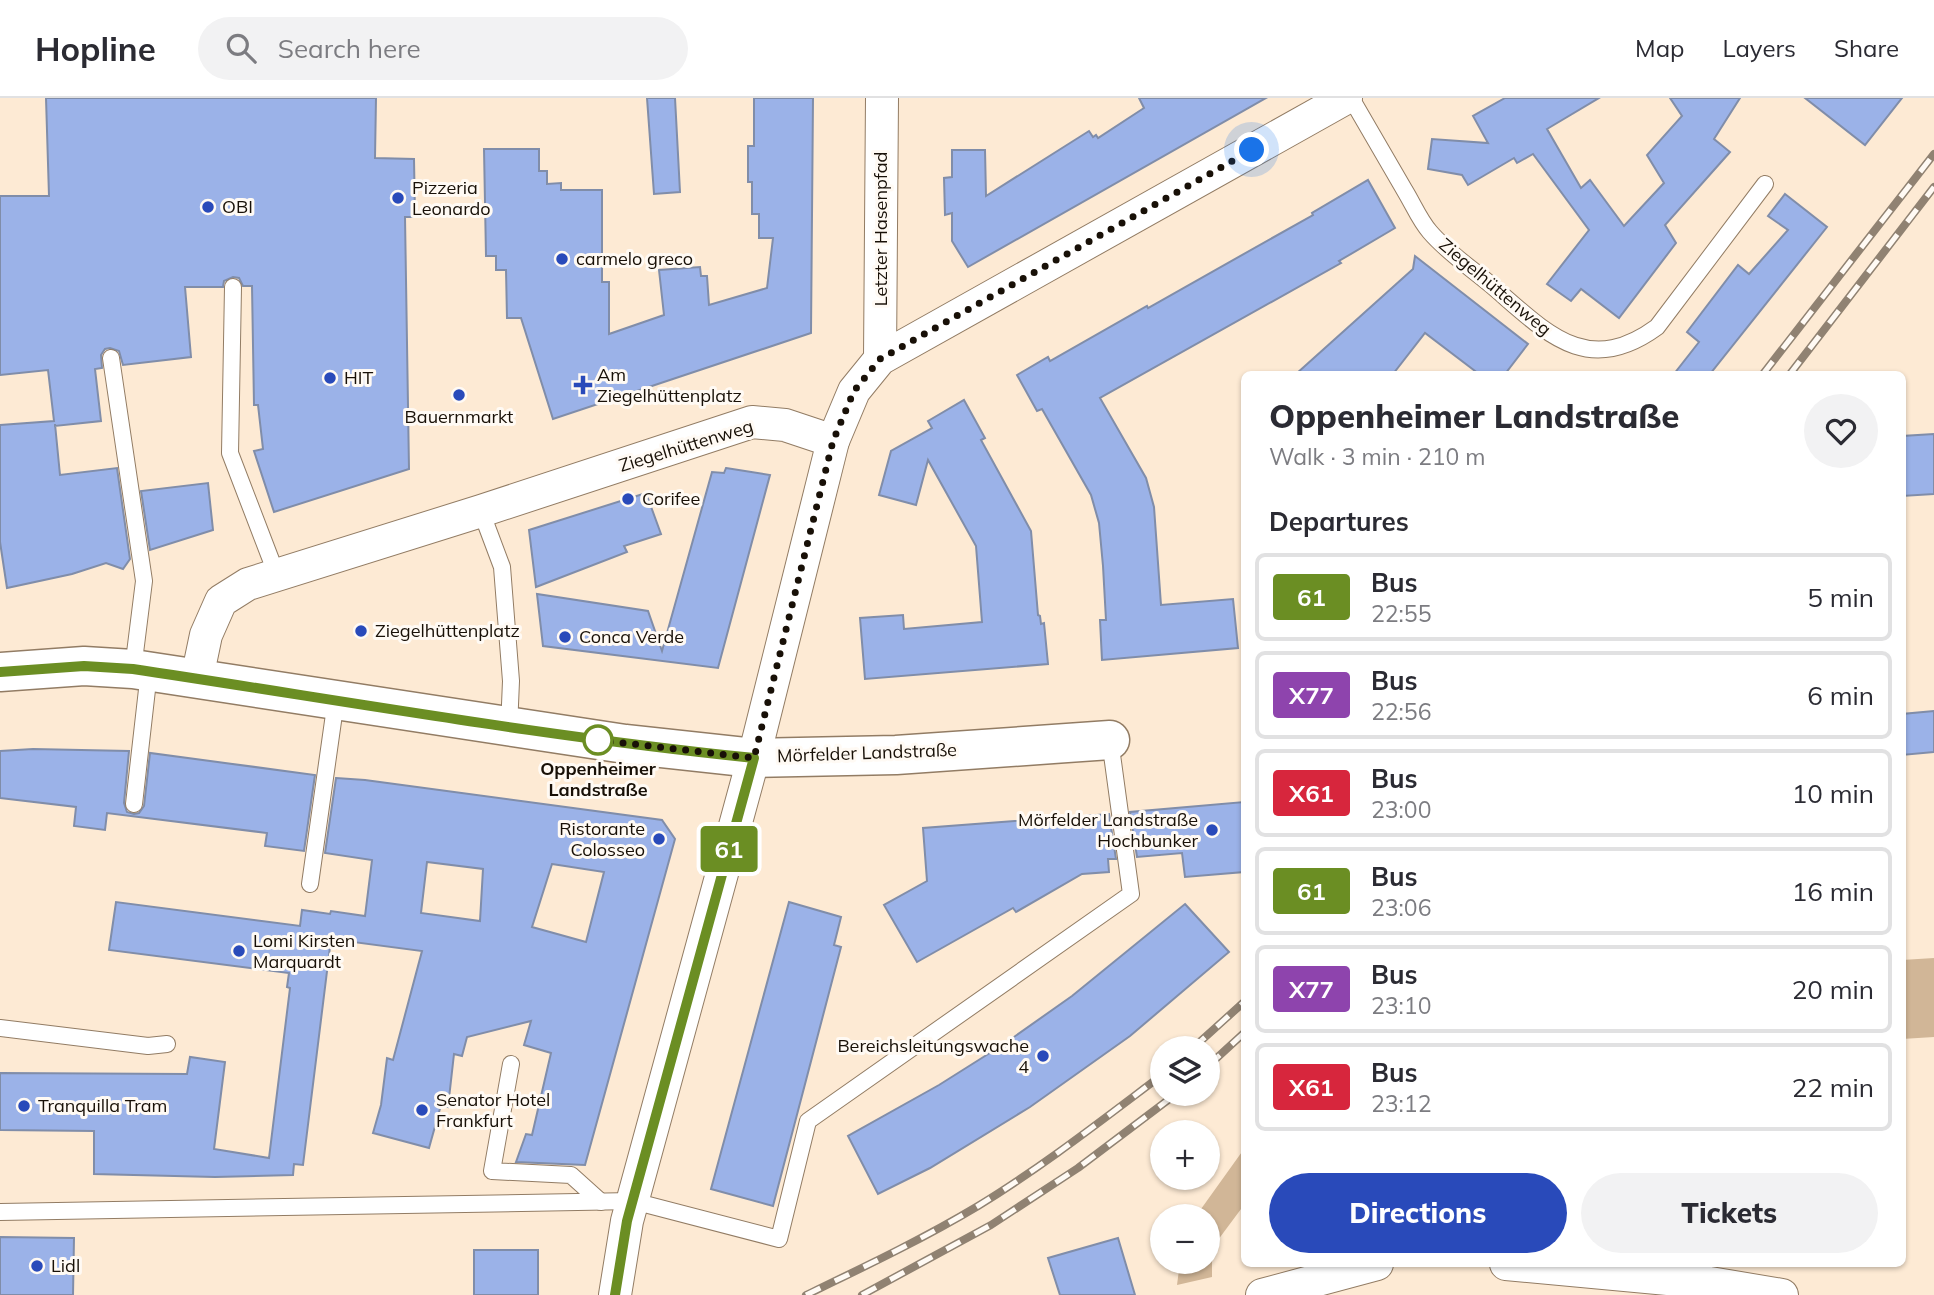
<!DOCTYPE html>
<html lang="en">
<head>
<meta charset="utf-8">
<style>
	body { margin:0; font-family:Mulish,sans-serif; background:#f2f2f3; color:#2b2b33; height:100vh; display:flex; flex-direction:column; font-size:26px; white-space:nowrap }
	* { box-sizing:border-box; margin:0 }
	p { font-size:23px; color:#7c7c81 }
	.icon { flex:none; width:38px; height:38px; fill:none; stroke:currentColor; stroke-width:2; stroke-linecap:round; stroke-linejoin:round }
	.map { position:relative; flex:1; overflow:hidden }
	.side { position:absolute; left:1241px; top:273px; width:665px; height:896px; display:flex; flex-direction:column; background:#fff; border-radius:10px; box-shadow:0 2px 5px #0004 }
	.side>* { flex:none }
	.badge { padding:0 14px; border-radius:5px; font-size:24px; line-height:46px }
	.controls { position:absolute; left:1150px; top:938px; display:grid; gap:14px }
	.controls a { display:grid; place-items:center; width:70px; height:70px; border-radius:50%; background:#fff; box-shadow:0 2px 5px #0004; font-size:35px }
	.you { position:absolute; width:35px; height:35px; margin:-18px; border:5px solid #fff; border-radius:50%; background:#1a73e8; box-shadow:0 0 0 10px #1a73e833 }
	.map>.badge { position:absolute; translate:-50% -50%; box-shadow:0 0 0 4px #fff }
	h2 { padding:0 28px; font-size:26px; line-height:63px }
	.round { display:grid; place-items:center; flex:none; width:74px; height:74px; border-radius:37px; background:#f2f2f3 }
	.headline { display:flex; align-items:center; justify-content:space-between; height:119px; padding:0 28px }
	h1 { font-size:33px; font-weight:800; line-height:52px }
	.button { display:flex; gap:14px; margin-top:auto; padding:14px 28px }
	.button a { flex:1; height:80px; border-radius:42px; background:#294aba; color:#fff; font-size:28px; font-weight:800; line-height:80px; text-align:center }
	.button a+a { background:#f2f2f3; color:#2b2b33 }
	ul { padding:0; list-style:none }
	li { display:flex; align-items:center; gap:21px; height:88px; margin:0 14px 10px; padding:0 14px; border:4px solid #e1e1e2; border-radius:10px }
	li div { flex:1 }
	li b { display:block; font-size:26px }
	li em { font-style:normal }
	li .badge { min-width:77px; font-weight:700; text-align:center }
	header { display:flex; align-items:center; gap:42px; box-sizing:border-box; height:98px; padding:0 35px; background:#fff; border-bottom:2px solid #e1e1e2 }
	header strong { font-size:33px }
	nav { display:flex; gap:38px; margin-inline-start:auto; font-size:24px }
	.search { width:490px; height:63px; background:#f2f2f3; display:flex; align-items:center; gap:18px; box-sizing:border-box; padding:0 24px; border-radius:38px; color:#7c7c81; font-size:26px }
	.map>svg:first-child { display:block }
</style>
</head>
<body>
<header>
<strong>Hopline</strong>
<div class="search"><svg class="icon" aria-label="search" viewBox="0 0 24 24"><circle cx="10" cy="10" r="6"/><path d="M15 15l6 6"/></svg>Search here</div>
<nav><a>Map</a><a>Layers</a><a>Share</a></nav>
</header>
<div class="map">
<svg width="1934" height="1197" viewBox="0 0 1934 1197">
	<rect width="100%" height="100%" fill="#fdead4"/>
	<g fill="#d1b697">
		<path d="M1934,860V939L1902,941V862Z"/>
		<path d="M1244,1051V1107L1212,1150V1179L1177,1187L1180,1164H1208V1118H1196Z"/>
	</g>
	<g fill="#9bb2e8" stroke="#808da9" stroke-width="2" fill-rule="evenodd">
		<path d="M46,0H376L375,60L414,61L415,119H405L409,371L274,414L254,353L263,351L258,307H254L252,188H243L239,180L233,179L224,183L223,189H185L191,259L123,267L119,253L110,250L105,251L101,257L102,270L95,271L101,323L55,328V326L60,377L117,370L130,461L123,471L106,465L72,476L7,490L0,444V327L54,323L48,272L0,277V98H49Z"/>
		<path d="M647,0H675L680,94L654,96Z"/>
		<path d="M754,0H813L811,235L553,321L521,220H507L506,172H496V158H486L484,51H539V73H547V86L561,85V92H602V184H609V236L664,217L659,172L700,169L701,178H707L709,207L767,190L773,140H759V116H752V84H748V48H754Z"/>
		<path d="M1139,0H1266L968,169L952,143V115L945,117L944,80L952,79V52H985L986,98L1089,33L1093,39L1096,37L1098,40L1144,10Z"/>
		<path d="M1505,0H1599L1547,31L1581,90L1590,82L1624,128L1664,85L1647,57L1682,18L1670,0H1740L1714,41L1730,54L1665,127L1676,145L1619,220L1581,191L1571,203L1547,186L1589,132L1533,56L1517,65L1514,60L1468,87L1462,77L1428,71L1432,41L1488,45L1473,18Z"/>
		<path d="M1805,0H1902L1865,47Z"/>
		<path d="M1368,82L1395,130L1339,163L1341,165L1100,300L1146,380L1154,409L1161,507L1233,501L1238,550L1102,562L1100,522H1106L1103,468L1099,425L1091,397L1042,311L1037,313L1017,277L1048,259L1050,263L1147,208L1148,210L1313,117L1312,115Z"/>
		<path d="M1785,96L1827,129L1710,276H1674L1699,244L1687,234L1738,167L1749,176L1788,132L1768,118Z"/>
		<path d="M1415,158L1528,246L1505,276H1479L1425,235L1393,276H1296L1413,171Z"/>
		<path d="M964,302L985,340L981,342L1031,433L1038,517L1040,518L1041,526L1044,525L1048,566L865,581L860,520L903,517L904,531L982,524L976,448L928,362L916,407L879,397L891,353L932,330L928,323Z"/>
		<path d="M1934,336V396L1902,398V338Z"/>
		<path d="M726,370L770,377L718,570L543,548L537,496L648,513L662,553L712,374L724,375Z"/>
		<path d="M208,385L213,432L150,452L141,393Z"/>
		<path d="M646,395L661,436L624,448L627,454L536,489L529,432Z"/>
		<path d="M1934,613V654L1902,657V616Z"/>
		<path d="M33,651L129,653L124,705L127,714L134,716L139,715L144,708L150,655L315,677L304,753L265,748L267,735L107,715L105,732L74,728L76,709L0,700V653Z"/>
		<path d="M336,680L365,682L662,722L675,741L585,1067L516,1064L526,1036L532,1037L551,955L524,947L531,923L467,939L462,958L454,956L448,1009L441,1007L429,1050L373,1035L381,1007L387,960L393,962L422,853L331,841L303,1067L294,1066L293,1077L215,1079L94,1076V1033L0,1032V975L187,976L190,959L225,964L214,1051L269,1060L290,890L287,889L289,875L109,852L116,804L300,828L302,812L330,816L331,813L365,818L372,762L325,755ZM427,764L483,771L480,823L421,815ZM552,766L604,774L586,844L532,829Z"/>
		<path d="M1244,704V774L1185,779L1182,755L1137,759L1130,714Z"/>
		<path d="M1109,716L1116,761H1108L1109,774L1082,776L1016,814L1013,810L917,864L884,807L927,783L923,730Z"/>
		<path d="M789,804L841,819L834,847L841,849L773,1108L711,1091Z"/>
		<path d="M1185,806L1229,854L1130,938L1030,1009L930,1070L878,1096L848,1038L939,987L1004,946L1072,898Z"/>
		<path d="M0,1139L74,1140L73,1197H0Z"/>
		<path d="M1118,1140L1135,1197H1060L1048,1160Z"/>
		<rect x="474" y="1152" width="64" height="45"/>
	</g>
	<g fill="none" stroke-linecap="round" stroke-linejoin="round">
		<defs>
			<g id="lane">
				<path d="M1351,0C1369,31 1387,62 1405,93C1413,106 1420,123 1430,134C1447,154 1471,170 1491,187C1545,233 1586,281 1657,229L1765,86"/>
				<path d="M233,189L230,355L276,475"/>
				<path d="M111,260L144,483L133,571"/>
				<path d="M481,413L502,469L511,583L509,630"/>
				<path d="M134,706L149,574"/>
				<path d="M310,786L336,602"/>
				<path d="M0,930L148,948L167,946"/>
				<path d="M511,966L492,1073L571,1077L601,1104"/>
				<path d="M0,1114L633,1103L779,1141L808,1023L1131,796L1110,642"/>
			</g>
			<g id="street">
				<path d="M880,261L882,0"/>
				<path d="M197,580L206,537L221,503L248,486L481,413L752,324L785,327L833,343"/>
				<path d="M1506,1166L1710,1185L1782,1197"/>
				<path d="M615,1197L627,1123L756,651L833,343L854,293L880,261L1346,0"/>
				<path d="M1262,1197L1377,1166"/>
			</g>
			<path id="secondary" d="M0,574L84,568L133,571L625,646L754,660L896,657L1110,642"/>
		</defs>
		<use href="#lane" stroke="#927c64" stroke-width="18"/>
		<use href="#street" stroke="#927c64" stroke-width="34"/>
		<use href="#secondary" stroke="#927c64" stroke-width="41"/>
		<use href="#lane" stroke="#fff" stroke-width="16"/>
		<use href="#street" stroke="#fff" stroke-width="32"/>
		<use href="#secondary" stroke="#fff" stroke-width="38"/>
		<defs>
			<g id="rail">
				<path d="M1763,276L1934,56"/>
				<path d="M1790,276L1934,89"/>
				<path d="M1193,950L1244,904"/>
				<path d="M1208,968L1244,935"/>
				<path d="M806,1197C864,1169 923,1141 978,1108C1042,1069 1102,1022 1162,977"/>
				<path d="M862,1197L991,1127L1078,1070L1176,996"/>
			</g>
		</defs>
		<use href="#rail" stroke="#908272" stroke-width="8"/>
		<use href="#rail" stroke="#fffaf4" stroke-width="5" stroke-dasharray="16" stroke-linecap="butt"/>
	</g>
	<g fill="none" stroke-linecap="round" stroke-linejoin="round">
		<defs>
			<path id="line" d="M0,574L84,568L133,571C340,602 546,639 754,660L627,1123L615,1197"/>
		</defs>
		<use href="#line" stroke="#fff" stroke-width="16"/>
		<use href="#line" stroke="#6b8e23" stroke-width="10"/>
		<path stroke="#181007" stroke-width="7" stroke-dasharray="0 12.6" d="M598,642L754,660L833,343L854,293L880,261L1252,52"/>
	</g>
	<g fill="#294aba" stroke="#fffaf4" stroke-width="2.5">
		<circle cx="398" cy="100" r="7"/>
		<circle cx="208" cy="109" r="7"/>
		<circle cx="562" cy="161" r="7"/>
		<circle cx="330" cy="280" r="7"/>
		<path d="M579.5 276.5h7v7h7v7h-7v7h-7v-7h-7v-7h7z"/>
		<circle cx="459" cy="297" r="7"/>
		<circle cx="628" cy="401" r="7"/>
		<circle cx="361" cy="533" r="7"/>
		<circle cx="565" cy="539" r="7"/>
		<circle cx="1212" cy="732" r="7"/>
		<circle cx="659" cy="741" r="7"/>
		<circle cx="239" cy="853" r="7"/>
		<circle cx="1043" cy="958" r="7"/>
		<circle cx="24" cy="1008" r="7"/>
		<circle cx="422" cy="1012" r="7"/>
		<circle cx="37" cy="1168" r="7"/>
	</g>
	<circle fill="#fff" stroke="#6b8e23" stroke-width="3.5" cx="598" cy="642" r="14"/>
	<g text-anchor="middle" stroke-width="6" stroke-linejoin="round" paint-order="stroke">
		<g font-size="18" fill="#181007" stroke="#fffaf4" text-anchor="start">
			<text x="412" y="96">Pizzeria<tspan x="412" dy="21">Leonardo</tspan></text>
			<text x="222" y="115">OBI</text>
			<text x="576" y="167">carmelo greco</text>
			<text x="597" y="283">Am<tspan x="597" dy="21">Ziegelhüttenplatz</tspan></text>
			<text x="344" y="286">HIT</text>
			<text x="459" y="325" text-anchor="middle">Bauernmarkt</text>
			<text x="642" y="407">Corifee</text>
			<text x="375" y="539">Ziegelhüttenplatz</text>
			<text x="579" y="545">Conca Verde</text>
			<text x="1198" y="728" text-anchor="end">Mörfelder Landstraße<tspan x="1198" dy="21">Hochbunker</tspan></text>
			<text x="645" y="737" text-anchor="end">Ristorante<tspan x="645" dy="21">Colosseo</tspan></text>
			<text x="253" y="849">Lomi Kirsten<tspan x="253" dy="21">Marquardt</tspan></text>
			<text x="1029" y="954" text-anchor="end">Bereichsleitungswache<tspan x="1029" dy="21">4</tspan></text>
			<text x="436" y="1008">Senator Hotel<tspan x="436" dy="21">Frankfurt</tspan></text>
			<text x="38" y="1014">Tranquilla Tram</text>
			<text x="51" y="1174">Lidl</text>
		</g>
		<g font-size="18" fill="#181007" stroke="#fffaf4">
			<text transform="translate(881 131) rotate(-90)" y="6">Letzter Hasenpfad</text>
			<text transform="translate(1495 189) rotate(40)" y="6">Ziegelhüttenweg</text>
			<text transform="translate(686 348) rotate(-17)" y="6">Ziegelhüttenweg</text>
			<text transform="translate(867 655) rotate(-2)" y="6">Mörfelder Landstraße</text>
		</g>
		<g font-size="18" font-weight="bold" fill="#181007" stroke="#fffaf4">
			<text x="598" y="677">Oppenheimer<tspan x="598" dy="21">Landstraße</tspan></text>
		</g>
	</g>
</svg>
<div class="controls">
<a><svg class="icon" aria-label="layers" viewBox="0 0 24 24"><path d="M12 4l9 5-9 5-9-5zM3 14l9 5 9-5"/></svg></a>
<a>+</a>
<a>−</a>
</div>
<div class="you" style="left:1252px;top:52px"></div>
<b class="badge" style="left:729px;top:751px;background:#6b8e23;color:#fff">61</b>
<section class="side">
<div class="headline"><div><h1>Oppenheimer Landstraße</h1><p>Walk · 3 min · 210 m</p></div><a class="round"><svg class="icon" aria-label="heart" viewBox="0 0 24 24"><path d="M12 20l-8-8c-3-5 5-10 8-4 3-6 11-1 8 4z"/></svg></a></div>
<h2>Departures</h2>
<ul>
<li><span class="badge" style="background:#6b8e23;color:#fff">61</span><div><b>Bus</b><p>22:55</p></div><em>5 min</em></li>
<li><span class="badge" style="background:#8e44ad;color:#fff">X77</span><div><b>Bus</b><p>22:56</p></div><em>6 min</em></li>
<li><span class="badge" style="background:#d7263d;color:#fff">X61</span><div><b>Bus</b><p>23:00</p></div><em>10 min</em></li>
<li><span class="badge" style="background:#6b8e23;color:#fff">61</span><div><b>Bus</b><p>23:06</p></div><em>16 min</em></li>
<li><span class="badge" style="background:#8e44ad;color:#fff">X77</span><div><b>Bus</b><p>23:10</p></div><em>20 min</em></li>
<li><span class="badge" style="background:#d7263d;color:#fff">X61</span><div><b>Bus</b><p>23:12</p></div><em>22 min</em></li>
</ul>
<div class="button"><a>Directions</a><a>Tickets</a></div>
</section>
</div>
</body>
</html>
